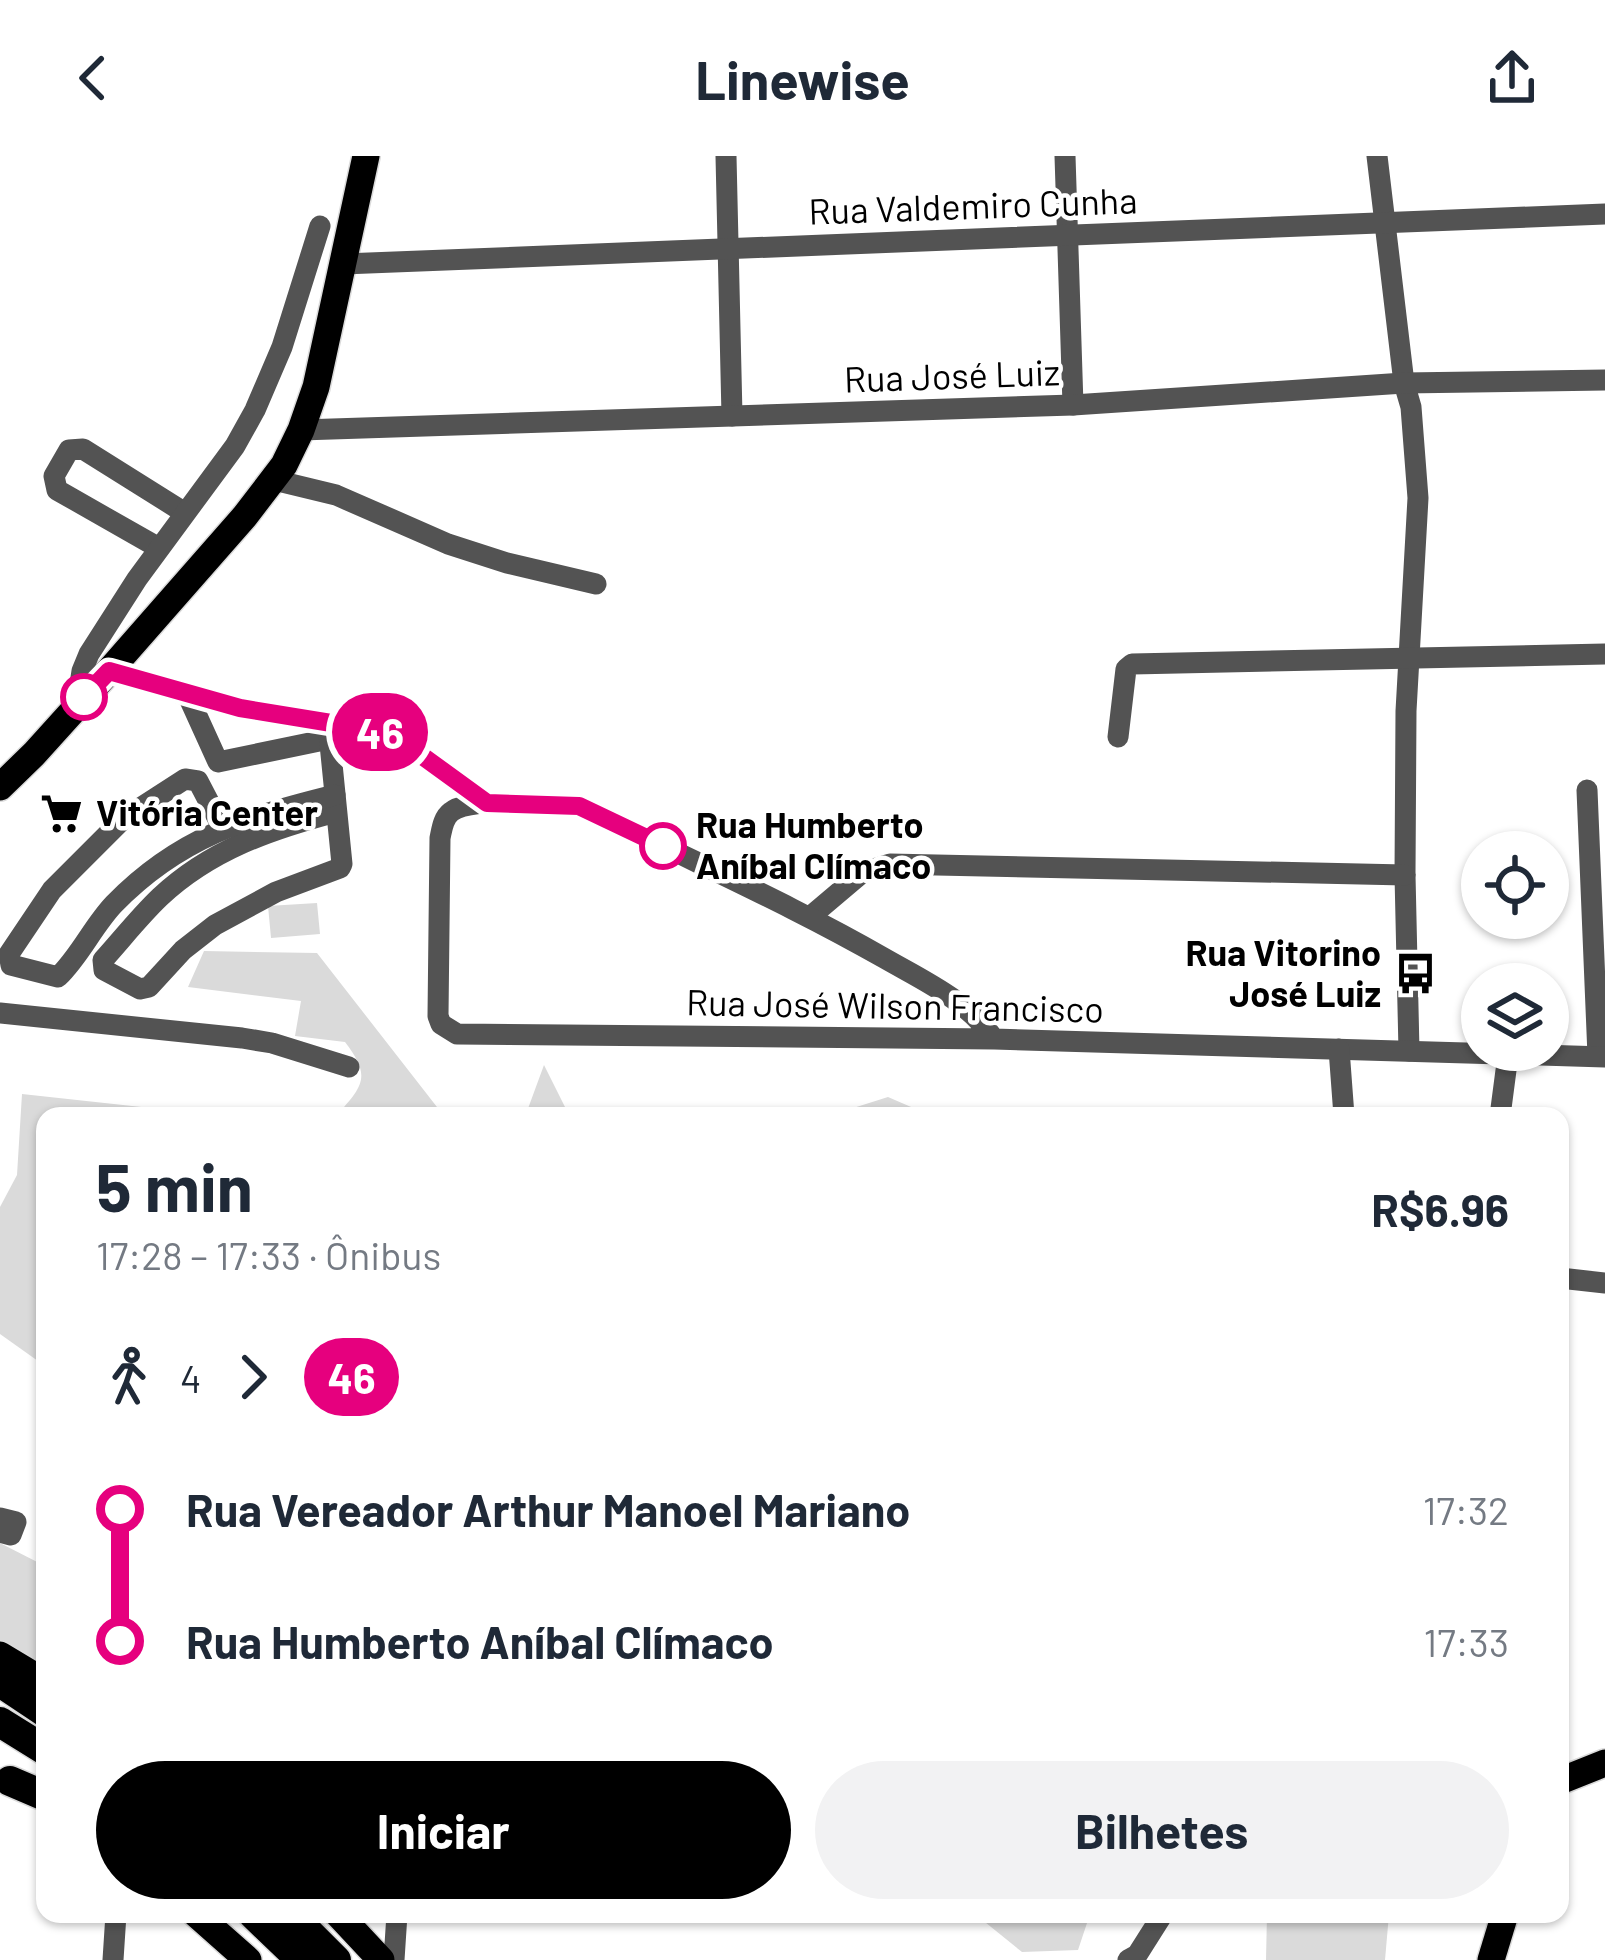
<!DOCTYPE html>
<html lang="pt">
<head>
<meta charset="utf-8">
<style>
	body { margin:0; font-family:Barlow,sans-serif; background:#f2f2f3; color:#1f2937; height:100vh; display:flex; flex-direction:column; font-size:45px; white-space:nowrap }
	* { box-sizing:border-box; margin:0 }
	p { font-size:39px; color:#747a83 }
	.icon { flex:none; width:66px; height:66px; fill:none; stroke:currentColor; stroke-width:2; stroke-linecap:round; stroke-linejoin:round }
	.map { position:relative; flex:1; overflow:hidden }
	.side { position:absolute; left:36px; top:951px; width:1533px; height:816px; display:flex; flex-direction:column; background:#fff; border-radius:24px; box-shadow:0 3px 9px #0004 }
	.side>* { flex:none }
	.badge { padding:0 24px; border-radius:39px; font-size:42px; line-height:78px }
	.tools { position:absolute; left:1461px; top:675px; display:grid; gap:24px }
	.tools a { display:grid; place-items:center; width:108px; height:108px; border-radius:50%; background:#fff; box-shadow:0 3px 9px #0004; font-size:60px }
	.map>.badge { position:absolute; translate:-50% -50%; box-shadow:0 0 0 6px #fff }
	.legs { display:flex; align-items:center; gap:18px; height:132px; padding:0 60px; font-size:39px }
	.legs p { margin-inline-start:auto }
	.head { display:flex; align-items:center; justify-content:space-between; height:204px; padding:0 60px }
	h1 { font-size:66px; font-weight:700; line-height:90px }
	.button { display:flex; gap:24px; margin-top:auto; padding:24px 60px }
	.button a { flex:1; height:138px; border-radius:72px; background:#000; color:#fff; font-size:48px; font-weight:700; line-height:138px; text-align:center }
	.button a+a { background:#f2f2f3; color:#1f2937 }
	ul { padding:0 60px; list-style:none }
	li { display:flex; align-items:center; gap:42px; height:132px; font-size:45px }
	li i { display:grid; place-items:center; width:18px; height:100%; margin:0 15px; background:currentColor }
	li i::after { content:''; width:30px; height:30px; margin:-15px; border:9px solid; border-radius:50%; background:#fff }
	li p { margin-inline-start:auto }
	li:first-child i { background:linear-gradient(#0000 50%,currentColor 0) }
	li:last-child i { background:linear-gradient(currentColor 50%,#0000 0) }
	header { display:flex; justify-content:space-between; align-items:center; height:156px; padding:0 60px; background:#fff; font-size:54px; font-weight:700 }
	.map>svg:first-child { display:block }
</style>
</head>
<body>
<header><svg class="icon" aria-label="back" viewBox="0 0 24 24"><path d="M15 5l-7 7 7 7"/></svg>Linewise<svg class="icon" aria-label="share" viewBox="0 0 24 24"><path d="M12 15V3M7 8l5-5 5 5M5 13v7h14v-7"/></svg></header>
<div class="map">
<svg width="1605" height="1804" viewBox="0 0 1605 1804">
	<rect width="100%" height="100%" fill="#fff"/>
	<g fill="#dadada">
		<path d="M317,747L320,778L271,782L268,750Z"/>
		<path d="M204,795L317,797L444,960H336C363,930 372,921 345,886L295,880L301,845L188,831Z"/>
		<path d="M544,909L566,953L580,960H522L526,958Z"/>
		<path d="M22,938L224,960H45V1210L0,1178V1051L17,1019Z"/>
		<path d="M888,941L932,960H828Z"/>
		<path d="M0,1387L45,1410V1509L0,1484Z"/>
		<path d="M975,1758H1090L1078,1794L1022,1796Z"/>
		<path d="M1267,1758H1389L1385,1804H1266Z"/>
	</g>
	<g fill="none" stroke-linecap="round" stroke-linejoin="round">
		<defs>
			<g id="major">
				<path d="M0,631L34,598L109,515L245,360L284,309L301,274L316,231L366,0"/>
				<path d="M0,1499L45,1526"/>
				<path d="M1560,1625L1605,1607"/>
				<path d="M196,1758L248,1804"/>
				<path d="M338,1758L381,1804"/>
				<path d="M1491,1804L1505,1758"/>
			</g>
			<g id="highway">
				<path d="M0,1526L45,1556"/>
				<path d="M0,1566L45,1594"/>
				<path d="M10,1625L45,1640"/>
				<path d="M253,1758L301,1804"/>
				<path d="M290,1758L336,1804"/>
			</g>
		</defs>
		<use href="#major" stroke="#dbdbdb" stroke-width="30"/>
		<use href="#highway" stroke="#dbdbdb" stroke-width="33"/>
		<g stroke="#535353" stroke-width="21">
			<path d="M726,0L732,260"/>
			<path d="M1065,0L1073,249"/>
			<path d="M1377,0L1404,227L1411,251L1418,342L1406,555L1405,719L1409,895"/>
			<path d="M343,108L1605,58"/>
			<path d="M301,274L1073,249L1404,227L1605,224"/>
			<path d="M274,324L336,339L448,388L507,407L596,428"/>
			<path d="M159,392L57,334L54,320L69,294L83,293L185,357"/>
			<path d="M109,515L188,540L240,552L385,578L414,594L487,647"/>
			<path d="M188,540L218,606L329,583"/>
			<path d="M77,548L82,515L89,498L137,423L235,290L255,254L282,191L320,70"/>
			<path d="M328,568L342,708L340,712L276,736L215,769L183,794L149,831L140,833L104,814L103,804C122,783 140,760 160,741C210,694 271,673 336,656"/>
			<path d="M1118,581L1126,513L1132,508L1605,498"/>
			<path d="M1587,634L1598,900"/>
			<path d="M223,673L198,625L185,623L123,663L52,734L9,798L11,809L58,821C80,800 93,770 114,748C179,681 247,661 335,639"/>
			<path d="M811,760L863,716L890,708L1405,719"/>
			<path d="M0,857L242,882L272,887L349,911"/>
			<path d="M994,883C967,844 924,825 884,802C790,748 691,705 595,656C570,647 471,639 451,656C443,662 442,673 440,682L438,860L441,868L457,878L994,883L1605,901"/>
			<path d="M1339,893L1344,960"/>
			<path d="M1500,960L1508,899"/>
			<path d="M1560,1122L1605,1127"/>
			<path d="M0,1362L16,1366L11,1379L0,1376"/>
			<path d="M113,1804L116,1758"/>
			<path d="M394,1804L397,1758"/>
			<path d="M1128,1804L1137,1799L1163,1758"/>
		</g>
		<use href="#major" stroke="#000" stroke-width="27"/>
		<use href="#highway" stroke="#000" stroke-width="30"/>
	</g>
	<g fill="none" stroke-linecap="round" stroke-linejoin="round">
		<defs>
			<path id="line-1" d="M84,541L109,515L240,552L368,573L385,578L414,594L487,647L579,650L663,690"/>
		</defs>
		<use href="#line-1" stroke="#fff" stroke-width="27"/>
		<use href="#line-1" stroke="#e6007e" stroke-width="18"/>
	</g>
	<defs>
		<symbol id="supermarket-bare" viewBox="-9 -9 18 18"><path d="M-6-5.5h2.5l.6 2H6L4.5 2H-2.5L-4.4-4H-6ZM-1.5 3.2a1.3 1.3 0 1 0 .1 0ZM3 3.2a1.3 1.3 0 1 0 .1 0Z" fill="#000" stroke="#fff" stroke-width="2.5" paint-order="stroke"/></symbol>
		<symbol id="bus-bare" viewBox="-9 -9 18 18"><path d="M-5-6H5V4H4V6H2V4H-2V6H-4V4H-5ZM-3.5-4V0h7V-4ZM-3.5 1.2v1.5H-2V1.2ZM2 1.2v1.5H3.5V1.2Z" fill="#000" stroke="#fff" stroke-width="2.5" paint-order="stroke"/></symbol>
	</defs>
	<g fill-rule="evenodd">
		<use href="#supermarket-bare" x="32" y="628" width="59" height="59"/>
		<use href="#bus-bare" x="1386" y="788" width="59" height="59"/>
	</g>
	<g fill="#fff" stroke="#e6007e" stroke-width="6">
		<circle cx="84" cy="541" r="21"/>
		<circle cx="663" cy="690" r="21"/>
	</g>
	<g text-anchor="middle" stroke-width="9" stroke-linejoin="round" paint-order="stroke">
		<g font-size="36" fill="#000" stroke="#fff">
			<text transform="translate(973 50) rotate(-2)" y="13">Rua Valdemiro Cunha</text>
			<text transform="translate(952 220) rotate(-2)" y="13">Rua José Luiz</text>
			<text transform="translate(895 850) rotate(1)" y="13">Rua José Wilson Francisco</text>
		</g>
		<g font-size="36" font-weight="bold" fill="#000" stroke="#fff" text-anchor="start">
			<text x="96" y="670">Vitória Center</text>
			<text x="1381" y="810" text-anchor="end">Rua Vitorino<tspan x="1381" dy="41">José Luiz</tspan></text>
		</g>
		<g font-size="36" font-weight="bold" fill="#000" stroke="#fff" text-anchor="start">
			<text x="696" y="682">Rua Humberto<tspan x="696" dy="41">Aníbal Clímaco</tspan></text>
		</g>
	</g>
</svg>
<div class="tools">
<a><svg class="icon" aria-label="locate" viewBox="0 0 24 24"><circle cx="12" cy="12" r="6"/><path d="M12 2v4M12 18v4M2 12h4M18 12h4"/></svg></a>
<a><svg class="icon" aria-label="layers" viewBox="0 0 24 24"><path d="M12 4l9 5-9 5-9-5zM3 14l9 5 9-5"/></svg></a>
</div>
<b class="badge" style="left:380px;top:576px;background:#e6007e;color:#fff">46</b>
<section class="side">
<div class="head"><div><h1>5 min</h1><p>17:28 – 17:33 · Ônibus</p></div><b>R$6.96</b></div>
<div class="legs"><svg class="icon" aria-label="walk" viewBox="0 0 24 24"><circle cx="13" cy="4" r="2"/><path d="M13 8l-2 6 4 7M11 14l-3 7M7 12l3-4h3l4 4"/></svg>4<svg class="icon" aria-label="forward" viewBox="0 0 24 24"><path d="M9 5l7 7-7 7"/></svg><b class="badge" style="background:#e6007e;color:#fff">46</b></div>
<ul>
<li><i style="color:#e6007e"></i><b>Rua Vereador Arthur Manoel Mariano</b><p>17:32</p></li>
<li><i style="color:#e6007e"></i><b>Rua Humberto Aníbal Clímaco</b><p>17:33</p></li>
</ul>
<div class="button"><a>Iniciar</a><a>Bilhetes</a></div>
</section>
</div>
</body>
</html>
